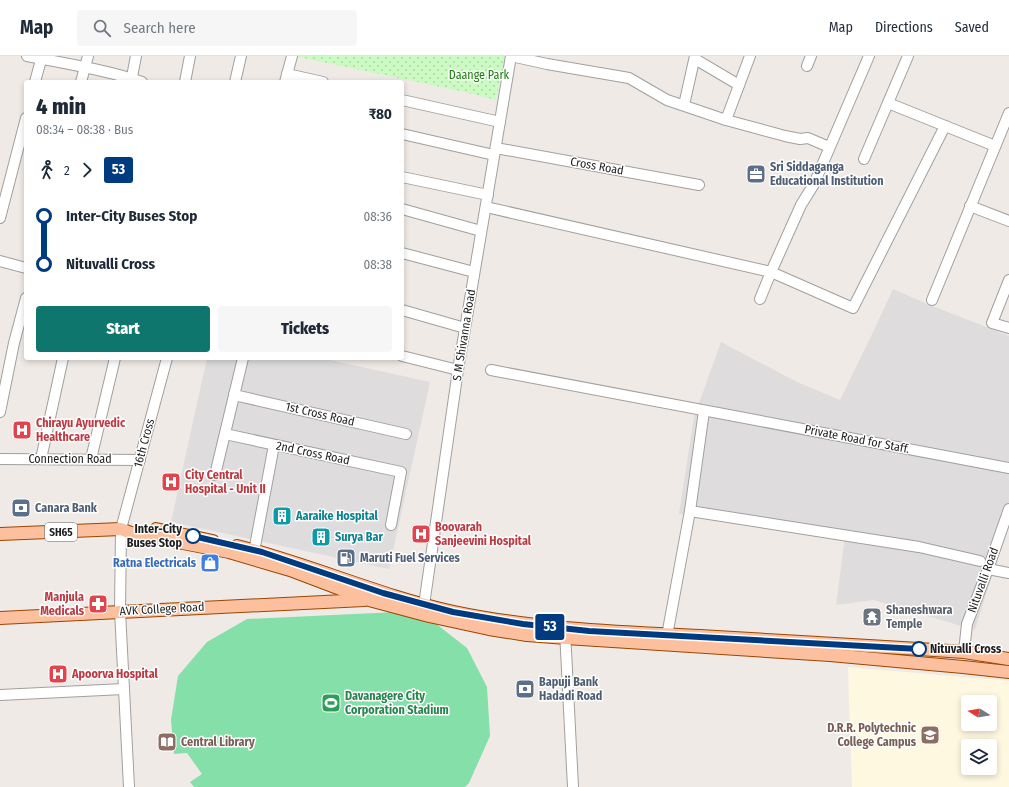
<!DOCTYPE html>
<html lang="en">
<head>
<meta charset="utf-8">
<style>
	body { margin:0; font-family:"Fira Sans Condensed",sans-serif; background:#f6f6f7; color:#1f2937; height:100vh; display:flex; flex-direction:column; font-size:15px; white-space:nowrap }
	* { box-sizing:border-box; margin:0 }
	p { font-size:13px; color:#747a83 }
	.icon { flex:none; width:22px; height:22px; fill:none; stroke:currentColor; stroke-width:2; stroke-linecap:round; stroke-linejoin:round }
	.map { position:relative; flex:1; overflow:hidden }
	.panel { position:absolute; left:24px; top:24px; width:380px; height:280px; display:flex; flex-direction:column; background:#fff; border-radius:4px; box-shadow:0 2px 6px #0003 }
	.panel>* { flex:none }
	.badge { padding:0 8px; border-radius:3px; font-size:14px; line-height:26px }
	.needle { width:26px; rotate:281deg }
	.tools { position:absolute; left:961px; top:639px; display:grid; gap:8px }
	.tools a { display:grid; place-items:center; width:36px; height:36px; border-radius:4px; background:#fff; box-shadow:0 2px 6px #0003; font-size:20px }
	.map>.badge { position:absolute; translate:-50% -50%; box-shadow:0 0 0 2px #fff }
	.legs { display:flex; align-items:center; gap:6px; height:44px; padding:0 12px; font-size:13px }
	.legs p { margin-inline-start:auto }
	.summary { display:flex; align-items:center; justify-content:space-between; height:68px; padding:0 12px }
	h1 { font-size:22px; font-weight:800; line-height:30px }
	.action { display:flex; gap:8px; margin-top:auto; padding:8px 12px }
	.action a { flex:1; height:46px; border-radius:4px; background:#0f766e; color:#fff; font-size:16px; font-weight:800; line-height:46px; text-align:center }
	.action a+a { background:#f6f6f7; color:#1f2937 }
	ul { padding:0 12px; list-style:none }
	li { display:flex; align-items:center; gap:14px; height:48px; font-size:15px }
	li i { display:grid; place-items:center; width:6px; height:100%; margin:0 5px; background:currentColor }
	li i::after { content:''; width:10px; height:10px; margin:-5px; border:3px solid; border-radius:50%; background:#fff }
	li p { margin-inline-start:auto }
	li:first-child i { background:linear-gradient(#0000 50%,currentColor 0) }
	li:last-child i { background:linear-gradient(currentColor 50%,#0000 0) }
	header { display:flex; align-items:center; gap:24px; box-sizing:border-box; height:56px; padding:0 20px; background:#fff; border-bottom:1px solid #e0e1e3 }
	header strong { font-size:19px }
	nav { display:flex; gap:22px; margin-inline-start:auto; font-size:14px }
	.search { width:280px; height:36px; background:#f6f6f7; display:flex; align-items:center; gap:10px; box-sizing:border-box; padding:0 14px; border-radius:4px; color:#747a83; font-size:15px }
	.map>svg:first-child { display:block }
</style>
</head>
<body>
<header>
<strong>Map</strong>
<div class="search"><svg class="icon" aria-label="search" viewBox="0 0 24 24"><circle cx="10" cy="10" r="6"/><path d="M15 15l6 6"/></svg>Search here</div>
<nav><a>Map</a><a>Directions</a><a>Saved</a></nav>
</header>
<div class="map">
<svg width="1009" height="731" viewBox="0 0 1009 731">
	<defs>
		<pattern id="park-dots" width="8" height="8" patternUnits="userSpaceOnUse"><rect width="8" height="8" fill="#cbfac3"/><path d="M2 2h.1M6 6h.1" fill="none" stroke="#aed6a7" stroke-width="1.8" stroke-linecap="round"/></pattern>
	</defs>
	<rect width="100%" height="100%" fill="#f0eae6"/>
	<g fill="#dedcdd">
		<path d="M893,233L925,247L1009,280V465L975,574L873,544L836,549L845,481L679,458L694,361L721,286L797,326L840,344L874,274Z"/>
		<path d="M207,302H321L430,326L389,513L171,466Z"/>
	</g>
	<path fill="#fff8e0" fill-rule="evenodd" d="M848,611L1009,625V731H852ZM968,646H990V668H968ZM968,690H990V712H968Z"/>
	<path fill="url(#park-dots)" d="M294,0H505L496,44L460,35Z"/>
	<path fill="#84dfa8" d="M397,556L435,567L467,592L487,631L490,680L469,727L465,731H194L190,726L202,718L187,697L174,698L171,664L178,620L207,586L247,563Z"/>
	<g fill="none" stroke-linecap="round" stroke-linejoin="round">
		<defs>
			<g id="minor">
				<path d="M27,0C63,7 107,14 142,26"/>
				<path d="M511,0L547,8L629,22L667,44L726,64L750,0"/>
				<path d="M695,3L739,29"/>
				<path d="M807,10L811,0"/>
				<path d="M287,18L323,26"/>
				<path d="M35,26L42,0"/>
				<path d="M81,26L88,0"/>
				<path d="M131,26L136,0"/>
				<path d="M185,26L190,0"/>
				<path d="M235,26L241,0"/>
				<path d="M285,26L292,0"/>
				<path d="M402,44L500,66"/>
				<path d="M888,47L995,90"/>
				<path d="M684,49L695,0"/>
				<path d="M726,64L785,80L800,83L808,82L829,91"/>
				<path d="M402,78L494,99"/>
				<path d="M496,92L699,129"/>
				<path d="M864,103L908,0"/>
				<path d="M402,121L488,139"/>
				<path d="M970,150L1009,165"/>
				<path d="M486,151L771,216L853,252L945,70"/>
				<path d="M402,153L481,175"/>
				<path d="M0,162L26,62"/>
				<path d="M402,197L474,216"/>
				<path d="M0,205L26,212"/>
				<path d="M1009,224L992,267L1009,272"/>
				<path d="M760,243L771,216L801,149L814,128L869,0"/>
				<path d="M932,244L1009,57"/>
				<path d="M402,254L465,272"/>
				<path d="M402,300L458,314"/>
				<path d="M491,314L1009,412"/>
				<path d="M234,339L406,378"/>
				<path d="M0,356L14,287L26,242"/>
				<path d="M225,378L401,416L391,469"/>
				<path d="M0,403L140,404"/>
				<path d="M41,403L63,302"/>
				<path d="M91,403L115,302"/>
				<path d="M215,419L243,302"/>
				<path d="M690,455L919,491L980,505"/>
				<path d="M253,501L274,389"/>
				<path d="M988,513L1009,517"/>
				<path d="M422,556L424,549L458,314L511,0"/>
				<path d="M565,575L573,731"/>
				<path d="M666,585L690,455L704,355"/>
				<path d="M964,596L967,568L988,513L1009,453"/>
				<path d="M0,639L124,633"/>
				<path d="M129,731L120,555L121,473L167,302"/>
			</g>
			<g id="major">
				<path d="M156,473L213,485"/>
				<path d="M0,478L121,473L131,477L229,496L290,514L369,544L429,560L489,573L527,579L566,582L830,599L963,611L1009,616"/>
				<path d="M237,490C310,508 379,540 454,556C535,573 617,576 700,580C773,584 846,589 919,593L964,596L1009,603"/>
				<path d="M0,562L364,544"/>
			</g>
		</defs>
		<use href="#minor" stroke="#a0a0a0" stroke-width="12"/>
		<use href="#major" stroke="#9b4600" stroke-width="14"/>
		<use href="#minor" stroke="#fff" stroke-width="10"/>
		<use href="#major" stroke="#fcc09f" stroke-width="12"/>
	</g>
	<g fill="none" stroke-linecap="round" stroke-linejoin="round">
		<defs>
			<path id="line-1" d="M193,480L262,496L383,537L416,546L453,556L523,568L589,575L919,593"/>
		</defs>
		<use href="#line-1" stroke="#fff" stroke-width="9"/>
		<use href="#line-1" stroke="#003b80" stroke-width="6"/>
	</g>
	<defs>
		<symbol id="office-square" viewBox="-11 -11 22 22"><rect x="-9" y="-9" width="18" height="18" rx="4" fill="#5c6f8a" stroke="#fff"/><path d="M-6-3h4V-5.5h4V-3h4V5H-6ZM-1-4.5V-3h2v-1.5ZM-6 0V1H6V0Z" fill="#fff"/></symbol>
		<symbol id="hospital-square" viewBox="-11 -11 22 22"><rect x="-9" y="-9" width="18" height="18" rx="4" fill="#e0444e" stroke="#fff"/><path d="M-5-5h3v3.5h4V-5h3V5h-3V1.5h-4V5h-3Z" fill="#fff"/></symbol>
		<symbol id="bank-square" viewBox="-11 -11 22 22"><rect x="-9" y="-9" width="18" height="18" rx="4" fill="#5c6f8a" stroke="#fff"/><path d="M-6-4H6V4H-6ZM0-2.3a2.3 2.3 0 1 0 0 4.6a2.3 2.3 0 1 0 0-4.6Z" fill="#fff"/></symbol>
		<symbol id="building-square" viewBox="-11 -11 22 22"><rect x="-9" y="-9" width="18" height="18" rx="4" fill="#0f9aa8" stroke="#fff"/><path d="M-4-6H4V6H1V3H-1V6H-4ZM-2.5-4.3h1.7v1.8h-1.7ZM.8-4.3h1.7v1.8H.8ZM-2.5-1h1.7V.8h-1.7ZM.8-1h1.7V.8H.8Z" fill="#fff"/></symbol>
		<symbol id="fuel-square" viewBox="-11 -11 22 22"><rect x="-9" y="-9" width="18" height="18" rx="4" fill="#5c6f8a" stroke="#fff"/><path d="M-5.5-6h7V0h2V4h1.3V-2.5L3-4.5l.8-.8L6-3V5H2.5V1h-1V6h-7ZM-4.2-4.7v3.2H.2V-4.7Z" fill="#fff"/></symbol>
		<symbol id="shop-square" viewBox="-11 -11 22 22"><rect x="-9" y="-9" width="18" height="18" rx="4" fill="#3f7fe0" stroke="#fff"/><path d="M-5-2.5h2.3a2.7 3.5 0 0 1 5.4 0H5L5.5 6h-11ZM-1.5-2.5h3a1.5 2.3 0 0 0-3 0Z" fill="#fff"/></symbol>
		<symbol id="pharmacy-square" viewBox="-11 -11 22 22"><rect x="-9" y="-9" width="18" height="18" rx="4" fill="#e0444e" stroke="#fff"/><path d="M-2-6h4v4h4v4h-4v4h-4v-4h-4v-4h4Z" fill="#fff"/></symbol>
		<symbol id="temple-square" viewBox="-11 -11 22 22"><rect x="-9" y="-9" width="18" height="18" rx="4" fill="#6b7280" stroke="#fff"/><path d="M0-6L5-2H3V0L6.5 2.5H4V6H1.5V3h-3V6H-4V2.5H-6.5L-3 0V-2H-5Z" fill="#fff"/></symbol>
		<symbol id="stadium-square" viewBox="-11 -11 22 22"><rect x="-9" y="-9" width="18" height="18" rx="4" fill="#2e9e5b" stroke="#fff"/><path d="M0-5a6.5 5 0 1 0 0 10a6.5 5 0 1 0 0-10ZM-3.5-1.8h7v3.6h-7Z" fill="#fff"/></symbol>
		<symbol id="university-square" viewBox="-11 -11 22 22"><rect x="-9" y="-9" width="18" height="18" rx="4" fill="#8d6e63" stroke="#fff"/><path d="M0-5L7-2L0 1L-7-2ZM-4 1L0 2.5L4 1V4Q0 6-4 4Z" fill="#fff"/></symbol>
		<symbol id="library-square" viewBox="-11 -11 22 22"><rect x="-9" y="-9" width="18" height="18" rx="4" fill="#8d6e63" stroke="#fff"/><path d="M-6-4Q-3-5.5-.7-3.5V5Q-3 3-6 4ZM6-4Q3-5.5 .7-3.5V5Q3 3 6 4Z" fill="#fff"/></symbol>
	</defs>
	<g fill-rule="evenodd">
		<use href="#office-square" x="745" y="107" width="22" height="22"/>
		<use href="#hospital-square" x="11" y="363" width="22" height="22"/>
		<use href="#hospital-square" x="160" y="415" width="22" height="22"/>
		<use href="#bank-square" x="10" y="441" width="22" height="22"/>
		<use href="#building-square" x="271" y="449" width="22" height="22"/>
		<use href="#hospital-square" x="410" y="467" width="22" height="22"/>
		<use href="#building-square" x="310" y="470" width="22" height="22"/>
		<use href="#fuel-square" x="335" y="491" width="22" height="22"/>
		<use href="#shop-square" x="199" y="496" width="22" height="22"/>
		<use href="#pharmacy-square" x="87" y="537" width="22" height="22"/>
		<use href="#temple-square" x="861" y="550" width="22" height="22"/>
		<use href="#hospital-square" x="47" y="607" width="22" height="22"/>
		<use href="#bank-square" x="514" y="622" width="22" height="22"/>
		<use href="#stadium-square" x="320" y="636" width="22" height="22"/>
		<use href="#university-square" x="919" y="668" width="22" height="22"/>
		<use href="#library-square" x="156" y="675" width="22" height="22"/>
	</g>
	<g fill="#fff" stroke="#003b80" stroke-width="2">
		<circle cx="193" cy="480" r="7"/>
		<circle cx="919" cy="593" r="7"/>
	</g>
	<g text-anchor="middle" stroke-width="3" stroke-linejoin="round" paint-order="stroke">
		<rect fill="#fff" stroke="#626262" stroke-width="1" x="45" y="467" width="32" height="18" rx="3"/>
		<g font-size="11" font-weight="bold" fill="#1f1f1f">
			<text x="61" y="480">SH65</text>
		</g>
		<g font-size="12" fill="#1b7f0b" stroke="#fff">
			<text x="479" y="23">Daange Park</text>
		</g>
		<g font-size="12" fill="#1f1f1f" stroke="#fff">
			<text transform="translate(597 110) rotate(10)" y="4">Cross Road</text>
			<text transform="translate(464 279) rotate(-81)" y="4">S M Shivanna Road</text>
			<text transform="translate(320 358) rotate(13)" y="4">1st Cross Road</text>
			<text transform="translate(857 383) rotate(11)" y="4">Private Road for Staff.</text>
			<text transform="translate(144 387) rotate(-75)" y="4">16th Cross</text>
			<text transform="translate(313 397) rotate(12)" y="4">2nd Cross Road</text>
			<text x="70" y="407">Connection Road</text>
			<text transform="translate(983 524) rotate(-70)" y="4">Nituvalli Road</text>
			<text transform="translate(162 553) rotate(-3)" y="4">AVK College Road</text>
		</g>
		<g font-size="12" font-weight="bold" fill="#4e5e75" stroke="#fff" text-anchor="start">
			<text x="770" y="115">Sri Siddaganga<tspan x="770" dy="14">Educational Institution</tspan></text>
			<text x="35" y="456">Canara Bank</text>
			<text x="360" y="506">Maruti Fuel Services</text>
			<text x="539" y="630">Bapuji Bank<tspan x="539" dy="14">Hadadi Road</tspan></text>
		</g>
		<g font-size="12" font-weight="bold" fill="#be3a42" stroke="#fff" text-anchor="start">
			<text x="36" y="371">Chirayu Ayurvedic<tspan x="36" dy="14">Healthcare</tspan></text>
			<text x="185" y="423">City Central<tspan x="185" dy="14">Hospital - Unit II</tspan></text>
			<text x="435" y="475">Boovarah<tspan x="435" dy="14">Sanjeevini Hospital</tspan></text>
			<text x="84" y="545" text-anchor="end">Manjula<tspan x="84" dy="14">Medicals</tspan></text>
			<text x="72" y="622">Apoorva Hospital</text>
		</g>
		<g font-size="12" font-weight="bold" fill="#0d838f" stroke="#fff" text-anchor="start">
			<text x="296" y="464">Aaraike Hospital</text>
			<text x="335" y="485">Surya Bar</text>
		</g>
		<g font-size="12" font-weight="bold" fill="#1f1f1f" stroke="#fff" text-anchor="end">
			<text x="182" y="477">Inter-City<tspan x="182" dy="14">Buses Stop</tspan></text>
			<text x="930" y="597" text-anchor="start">Nituvalli Cross</text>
		</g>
		<g font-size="12" font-weight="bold" fill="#366cbe" stroke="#fff" text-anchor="end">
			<text x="196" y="511">Ratna Electricals</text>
		</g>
		<g font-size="12" font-weight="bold" fill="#5b616d" stroke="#fff" text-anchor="start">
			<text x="886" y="558">Shaneshwara<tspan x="886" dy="14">Temple</tspan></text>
		</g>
		<g font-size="12" font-weight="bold" fill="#27864d" stroke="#fff" text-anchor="start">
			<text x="345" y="644">Davanagere City<tspan x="345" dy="14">Corporation Stadium</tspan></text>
		</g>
		<g font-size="12" font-weight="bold" fill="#785e54" stroke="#fff" text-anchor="end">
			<text x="916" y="676">D.R.R. Polytechnic<tspan x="916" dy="14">College Campus</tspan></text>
			<text x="181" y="690" text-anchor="start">Central Library</text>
		</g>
	</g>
</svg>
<div class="tools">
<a><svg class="needle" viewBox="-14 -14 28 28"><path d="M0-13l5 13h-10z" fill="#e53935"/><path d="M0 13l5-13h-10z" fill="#747a83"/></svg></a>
<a><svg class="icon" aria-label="layers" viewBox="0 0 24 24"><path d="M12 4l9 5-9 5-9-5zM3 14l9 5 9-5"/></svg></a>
</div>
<b class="badge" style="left:550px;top:571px;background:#003b80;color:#fff">53</b>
<section class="panel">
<div class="summary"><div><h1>4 min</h1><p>08:34 – 08:38 · Bus</p></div><b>₹80</b></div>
<div class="legs"><svg class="icon" aria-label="walk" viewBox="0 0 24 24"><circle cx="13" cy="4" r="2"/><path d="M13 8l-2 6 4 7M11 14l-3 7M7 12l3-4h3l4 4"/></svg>2<svg class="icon" aria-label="forward" viewBox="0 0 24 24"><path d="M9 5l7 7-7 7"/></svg><b class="badge" style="background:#003b80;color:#fff">53</b></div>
<ul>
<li><i style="color:#003b80"></i><b>Inter-City Buses Stop</b><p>08:36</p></li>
<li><i style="color:#003b80"></i><b>Nituvalli Cross</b><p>08:38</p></li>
</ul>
<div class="action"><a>Start</a><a>Tickets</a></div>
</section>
</div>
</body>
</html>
